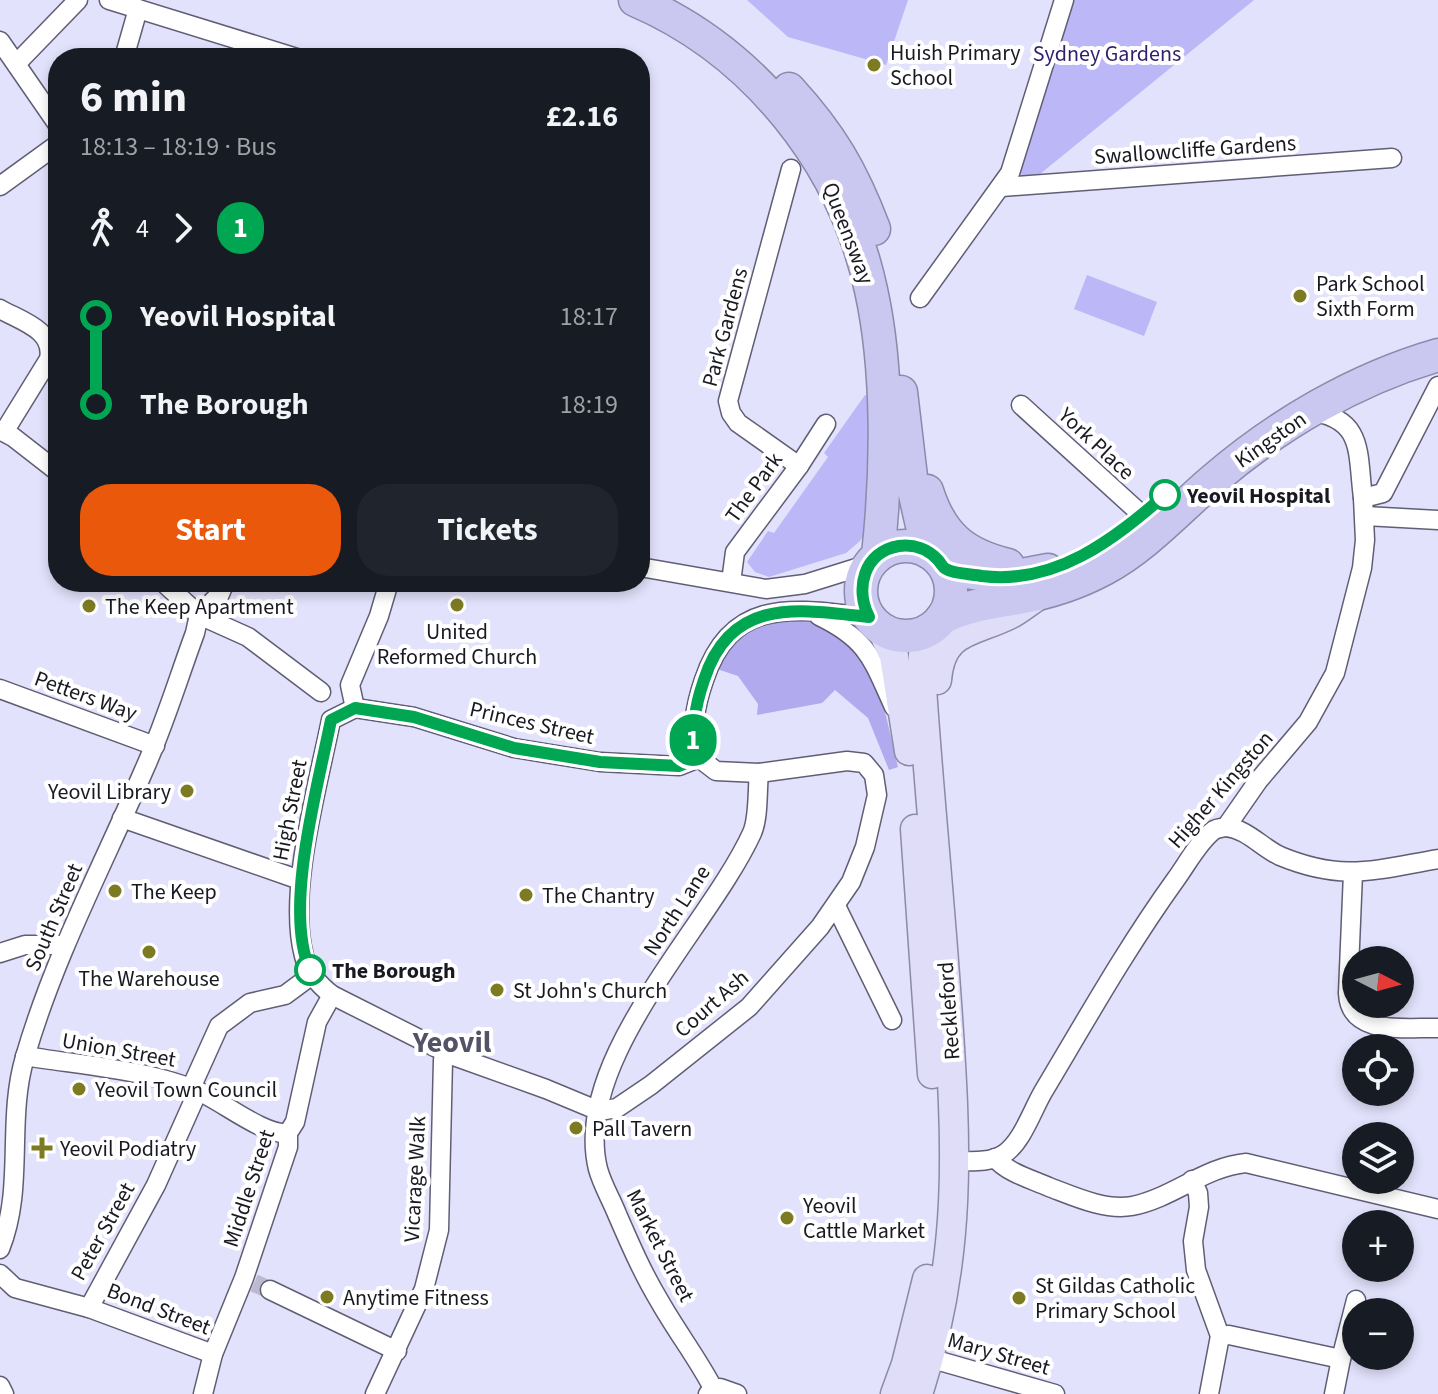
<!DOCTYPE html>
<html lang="en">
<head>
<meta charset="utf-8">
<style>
	body { margin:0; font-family:"Source Sans 3",sans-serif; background:#20242c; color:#f1f3f6; height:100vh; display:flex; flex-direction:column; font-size:30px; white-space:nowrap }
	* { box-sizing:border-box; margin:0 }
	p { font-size:26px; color:#9ea1a6 }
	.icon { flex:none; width:44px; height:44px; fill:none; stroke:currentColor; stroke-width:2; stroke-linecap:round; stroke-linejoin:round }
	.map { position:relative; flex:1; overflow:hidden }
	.sheet { position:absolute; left:48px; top:48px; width:602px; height:544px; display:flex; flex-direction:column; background:#171b24; border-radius:32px; box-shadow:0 4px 12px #0003 }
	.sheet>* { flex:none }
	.badge { padding:0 16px; border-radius:26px; font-size:28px; line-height:52px }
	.needle { width:52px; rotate:96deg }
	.buttons { position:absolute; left:1342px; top:946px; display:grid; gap:16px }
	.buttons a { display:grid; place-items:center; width:72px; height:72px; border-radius:50%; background:#171b24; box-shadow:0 4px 12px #0003; font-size:40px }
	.map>.badge { position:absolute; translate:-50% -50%; box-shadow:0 0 0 4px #fff }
	.legs { display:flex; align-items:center; gap:12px; height:88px; padding:0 32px; font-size:26px }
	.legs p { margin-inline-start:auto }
	.headline { display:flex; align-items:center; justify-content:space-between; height:136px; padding:0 32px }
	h1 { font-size:44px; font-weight:700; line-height:60px }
	.action { display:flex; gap:16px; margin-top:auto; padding:16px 32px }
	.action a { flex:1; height:92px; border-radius:32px; background:#ea580c; color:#fff; font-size:32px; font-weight:700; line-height:92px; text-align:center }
	.action a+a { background:#20242c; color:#f1f3f6 }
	ul { padding:0 32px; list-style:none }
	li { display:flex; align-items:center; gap:28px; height:88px; font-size:30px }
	li i { display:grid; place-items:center; width:12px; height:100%; margin:0 10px; background:currentColor }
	li i::after { content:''; width:20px; height:20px; margin:-10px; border:6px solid; border-radius:50%; background:#171b24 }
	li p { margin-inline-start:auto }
	li:first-child i { background:linear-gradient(#0000 50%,currentColor 0) }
	li:last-child i { background:linear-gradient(currentColor 50%,#0000 0) }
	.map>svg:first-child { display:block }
</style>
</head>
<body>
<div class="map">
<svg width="1438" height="1394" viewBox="0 0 1438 1394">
	<rect width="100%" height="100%" fill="#e3e2fc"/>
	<g fill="#bcb7f6">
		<path d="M747,0H908L886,65L788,37Z"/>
		<path d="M1069,0H1254L1040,174L1025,178L1018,171Z"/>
		<path d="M1087,275L1157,302L1144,336L1074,309Z"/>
		<path d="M865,395L873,399L868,529L860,541L846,553L769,577L755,572L747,562L768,531L774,533L828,457L824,453Z"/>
	</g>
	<path fill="#b1aaee" d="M785,618L816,621L861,653L883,703L898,767L889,770L868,718L835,690L822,703L757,715L758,704L738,676L714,668C731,636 752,627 785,618Z"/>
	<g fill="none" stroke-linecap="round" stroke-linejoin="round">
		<path stroke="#bbbad0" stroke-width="18" stroke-dasharray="18 9" stroke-linecap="butt" d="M254,1283L270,1290"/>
		<defs>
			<g id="street">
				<path d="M109,0L297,58"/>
				<path d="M0,41L58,125"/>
				<path d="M124,58L138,9"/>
				<path d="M17,63L78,0"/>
				<path d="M791,169L728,401L731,413L738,423L799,466"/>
				<path d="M0,186L58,144"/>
				<path d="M1002,187L1392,158"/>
				<path d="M920,298L1010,173L1064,0"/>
				<path d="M0,309C21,321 55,330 49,359L4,432"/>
				<path d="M1021,405L1142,515"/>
				<path d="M1310,411C1365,419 1357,453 1363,498"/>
				<path d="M0,430L13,437L58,472"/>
				<path d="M1365,516L1438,520"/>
				<path d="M640,567L766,589L805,584L869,564"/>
				<path d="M163,582L199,615L248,637L321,692"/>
				<path d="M731,582L735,552L799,466L826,424"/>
				<path d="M199,615L220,594L225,582"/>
				<path d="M819,616C869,640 873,661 894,707"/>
				<path d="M0,689L155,746"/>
				<path d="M355,708L331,720C318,786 287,893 304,956C308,973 319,985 332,995L451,1055L546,1089L599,1111"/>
				<path d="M355,708L414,717L514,748L600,762L679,766L699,758"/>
				<path d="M355,708L350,685L379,616L389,582"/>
				<path d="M699,758C690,732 695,706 704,680C732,595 796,609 869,617"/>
				<path d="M122,818L300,880"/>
				<path d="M1226,827C1247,829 1261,847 1280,856C1343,882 1374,870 1438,859"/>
				<path d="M1353,873L1348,993C1350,1037 1407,1027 1438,1028"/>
				<path d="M836,906L892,1020"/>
				<path d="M0,953L25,945H65"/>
				<path d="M25,1056C79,1065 151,1070 200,1092C223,1102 265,1136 288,1133"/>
				<path d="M191,1088L219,1026L250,1003L285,995L312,975"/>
				<path d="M599,1111L617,1108L651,1085L749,1007L820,927L851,882L865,847L877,795L874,775L864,763L847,761L759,773L716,771L699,758"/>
				<path d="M995,1158C1008,1173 1031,1179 1049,1187C1073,1196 1105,1211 1132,1206C1173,1198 1204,1167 1246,1163L1438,1209"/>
				<path d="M956,1161C971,1161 990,1163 1004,1154C1022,1142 1032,1111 1043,1092C1086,1020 1127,947 1176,879C1187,864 1199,841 1214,830C1218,828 1221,828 1226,827L1258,781L1308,722L1335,673L1362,568L1365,540L1363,498L1383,493L1438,386"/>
				<path d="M1192,1180L1198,1193L1199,1207L1193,1241L1196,1270L1220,1336L1209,1394"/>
				<path d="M0,1249C25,1187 6,1121 25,1057C54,957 103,865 144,770C164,726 178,679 195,633L199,615"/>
				<path d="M0,1274L15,1288L89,1308L213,1354"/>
				<path d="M270,1290L397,1351"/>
				<path d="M89,1308L156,1185L198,1091"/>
				<path d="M1220,1336L1229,1335L1341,1359L1356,1300"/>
				<path d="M929,1358L1055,1394"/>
				<path d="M0,1386L4,1394"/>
				<path d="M714,1390C698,1359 677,1332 660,1302C643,1274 630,1244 617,1214C611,1199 602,1184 598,1169C571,1060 709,927 752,833C759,817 757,791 759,773"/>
				<path d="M203,1394L213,1354L244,1278L288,1147V1133L295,1122L317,1022L332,995"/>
				<path d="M375,1394L424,1289L439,1230L443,1060L451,1055"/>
				<path d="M708,1394L720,1388L737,1394"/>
				<path d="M1334,1394L1341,1359"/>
			</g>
			<g id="primary">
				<path d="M882,630L894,656L909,751"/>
				<path d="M937,680C941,629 973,633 1009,615C1019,610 1027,603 1036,597"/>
				<path d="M915,829L932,1074"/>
				<path d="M895,1394L906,1364L927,1279"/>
				<path d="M918,1394C963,1258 957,1144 947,1003C940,898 929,793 922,688L923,654L933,627"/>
			</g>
			<g id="highway">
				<path d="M635,0C754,51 844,163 871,290C889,371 887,473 878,555"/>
				<path d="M789,89C831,135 852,171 874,229"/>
				<path d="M901,392L911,477L928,552"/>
				<path d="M927,491C941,535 963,554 1008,565"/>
				<circle cx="906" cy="591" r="45"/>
				<path d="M946,569L1006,578L1048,570"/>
				<path d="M942,618C967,605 991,603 1018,598C1047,593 1078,583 1104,569C1145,547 1177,511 1212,481C1277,425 1355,379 1438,355"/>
			</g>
		</defs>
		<use href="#street" stroke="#605e74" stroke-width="21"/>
		<use href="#primary" stroke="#8c8aa9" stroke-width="31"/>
		<use href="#highway" stroke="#8c8aa9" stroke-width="35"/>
		<use href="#street" stroke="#fff" stroke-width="18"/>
		<use href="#primary" stroke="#dfddf7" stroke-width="28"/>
		<use href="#highway" stroke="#cac7f1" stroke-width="32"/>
	</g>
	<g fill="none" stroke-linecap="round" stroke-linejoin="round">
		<defs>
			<path id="line-1" d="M310,970C283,909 318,786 331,720L355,708L414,717L514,748L600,762L679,766L699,758C690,732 695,706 704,680C731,597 797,609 869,617C855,589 863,552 899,546C914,544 928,549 938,560C941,563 942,567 946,569C954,574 972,574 982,576C1056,585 1113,540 1165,495"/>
		</defs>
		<use href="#line-1" stroke="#fff" stroke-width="18"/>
		<use href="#line-1" stroke="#00a651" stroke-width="12"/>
	</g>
	<g fill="#7c7b22" stroke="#fff" stroke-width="3">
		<circle cx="874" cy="65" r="8"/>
		<circle cx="1300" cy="296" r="8"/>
		<circle cx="457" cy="605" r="8"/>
		<circle cx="89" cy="606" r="8"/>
		<circle cx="187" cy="791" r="8"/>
		<circle cx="115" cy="891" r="8"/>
		<circle cx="526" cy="895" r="8"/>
		<circle cx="149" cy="952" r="8"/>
		<circle cx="497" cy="990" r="8"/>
		<circle cx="79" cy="1089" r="8"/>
		<circle cx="576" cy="1128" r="8"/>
		<path d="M38 1136h8v8h8v8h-8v8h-8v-8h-8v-8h8z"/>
		<circle cx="787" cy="1218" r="8"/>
		<circle cx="327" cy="1297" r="8"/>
		<circle cx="1019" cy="1298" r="8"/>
	</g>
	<g fill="#fff" stroke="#00a651" stroke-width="4">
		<circle cx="1165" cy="495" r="14"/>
		<circle cx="310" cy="970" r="14"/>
	</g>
	<g text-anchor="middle" stroke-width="8" stroke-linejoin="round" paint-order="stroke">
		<g font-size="22" fill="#191922" stroke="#fff" text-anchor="start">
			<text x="890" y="60">Huish Primary<tspan x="890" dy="25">School</tspan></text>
			<text x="1316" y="291">Park School<tspan x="1316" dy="25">Sixth Form</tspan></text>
			<text x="105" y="614">The Keep Apartment</text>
			<text x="457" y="639" text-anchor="middle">United<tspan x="457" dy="25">Reformed Church</tspan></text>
			<text x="171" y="799" text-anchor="end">Yeovil Library</text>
			<text x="131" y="899">The Keep</text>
			<text x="542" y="903">The Chantry</text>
			<text x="149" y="986" text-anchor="middle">The Warehouse</text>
			<text x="513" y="998">St John's Church</text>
			<text x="95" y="1097">Yeovil Town Council</text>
			<text x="592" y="1136">Pall Tavern</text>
			<text x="60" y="1156">Yeovil Podiatry</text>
			<text x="803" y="1213">Yeovil<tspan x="803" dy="25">Cattle Market</tspan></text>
			<text x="1035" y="1293">St Gildas Catholic<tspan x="1035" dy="25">Primary School</tspan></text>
			<text x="343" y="1305">Anytime Fitness</text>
		</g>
		<g font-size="22" fill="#321f6c" stroke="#fff">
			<text x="1107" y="61">Sydney Gardens</text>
		</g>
		<g font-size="22" fill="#191922" stroke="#fff">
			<text transform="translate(1195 149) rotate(-4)" y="8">Swallowcliffe Gardens</text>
			<text transform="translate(849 233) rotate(69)" y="8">Queensway</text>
			<text transform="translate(724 327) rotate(-75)" y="8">Park Gardens</text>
			<text transform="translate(1270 439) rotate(-35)" y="8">Kingston</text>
			<text transform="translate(1097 443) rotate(43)" y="8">York Place</text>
			<text transform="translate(753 487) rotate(-54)" y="8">The Park</text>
			<text transform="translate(86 695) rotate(20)" y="8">Petters Way</text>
			<text transform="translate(532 722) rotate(13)" y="8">Princes Street</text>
			<text transform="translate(1220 789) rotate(-49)" y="8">Higher Kingston</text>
			<text transform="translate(289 810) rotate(-79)" y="8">High Street</text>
			<text transform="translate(676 910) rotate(-57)" y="8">North Lane</text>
			<text transform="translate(53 917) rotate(-67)" y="8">South Street</text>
			<text transform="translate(711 1003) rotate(-41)" y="8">Court Ash</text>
			<text transform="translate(948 1011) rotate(-94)" y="8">Reckleford</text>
			<text transform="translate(119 1049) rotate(10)" y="8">Union Street</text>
			<text transform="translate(414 1179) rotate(-87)" y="8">Vicarage Walk</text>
			<text transform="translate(248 1188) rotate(-72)" y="8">Middle Street</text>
			<text transform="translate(102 1231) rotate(-61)" y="8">Peter Street</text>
			<text transform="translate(661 1245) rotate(63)" y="8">Market Street</text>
			<text transform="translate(159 1308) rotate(21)" y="8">Bond Street</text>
			<text transform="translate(999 1353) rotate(16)" y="8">Mary Street</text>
		</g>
		<g font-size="22" font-weight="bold" fill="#191922" stroke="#fff" text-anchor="start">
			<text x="1187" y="503">Yeovil Hospital</text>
			<text x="332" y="978">The Borough</text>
		</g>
		<g font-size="30" font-weight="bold" fill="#535267" stroke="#fff">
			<text x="452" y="1052">Yeovil</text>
		</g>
	</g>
</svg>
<div class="buttons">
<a><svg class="needle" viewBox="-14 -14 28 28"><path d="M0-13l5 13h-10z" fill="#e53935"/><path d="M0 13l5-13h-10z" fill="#9ea1a6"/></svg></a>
<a><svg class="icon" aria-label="locate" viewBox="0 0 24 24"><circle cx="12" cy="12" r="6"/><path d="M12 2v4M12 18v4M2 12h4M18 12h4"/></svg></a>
<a><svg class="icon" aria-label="layers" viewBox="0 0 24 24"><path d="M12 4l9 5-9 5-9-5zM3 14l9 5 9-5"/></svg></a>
<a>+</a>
<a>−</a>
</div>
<b class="badge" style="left:693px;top:740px;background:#00a651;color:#fff">1</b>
<section class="sheet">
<div class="headline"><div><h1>6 min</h1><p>18:13 – 18:19 · Bus</p></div><b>£2.16</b></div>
<div class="legs"><svg class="icon" aria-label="walk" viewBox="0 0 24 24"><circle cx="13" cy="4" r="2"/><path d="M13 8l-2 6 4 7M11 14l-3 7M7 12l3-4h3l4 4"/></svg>4<svg class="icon" aria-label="forward" viewBox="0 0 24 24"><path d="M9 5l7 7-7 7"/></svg><b class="badge" style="background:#00a651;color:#fff">1</b></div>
<ul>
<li><i style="color:#00a651"></i><b>Yeovil Hospital</b><p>18:17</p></li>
<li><i style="color:#00a651"></i><b>The Borough</b><p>18:19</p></li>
</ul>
<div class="action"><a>Start</a><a>Tickets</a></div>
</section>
</div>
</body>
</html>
